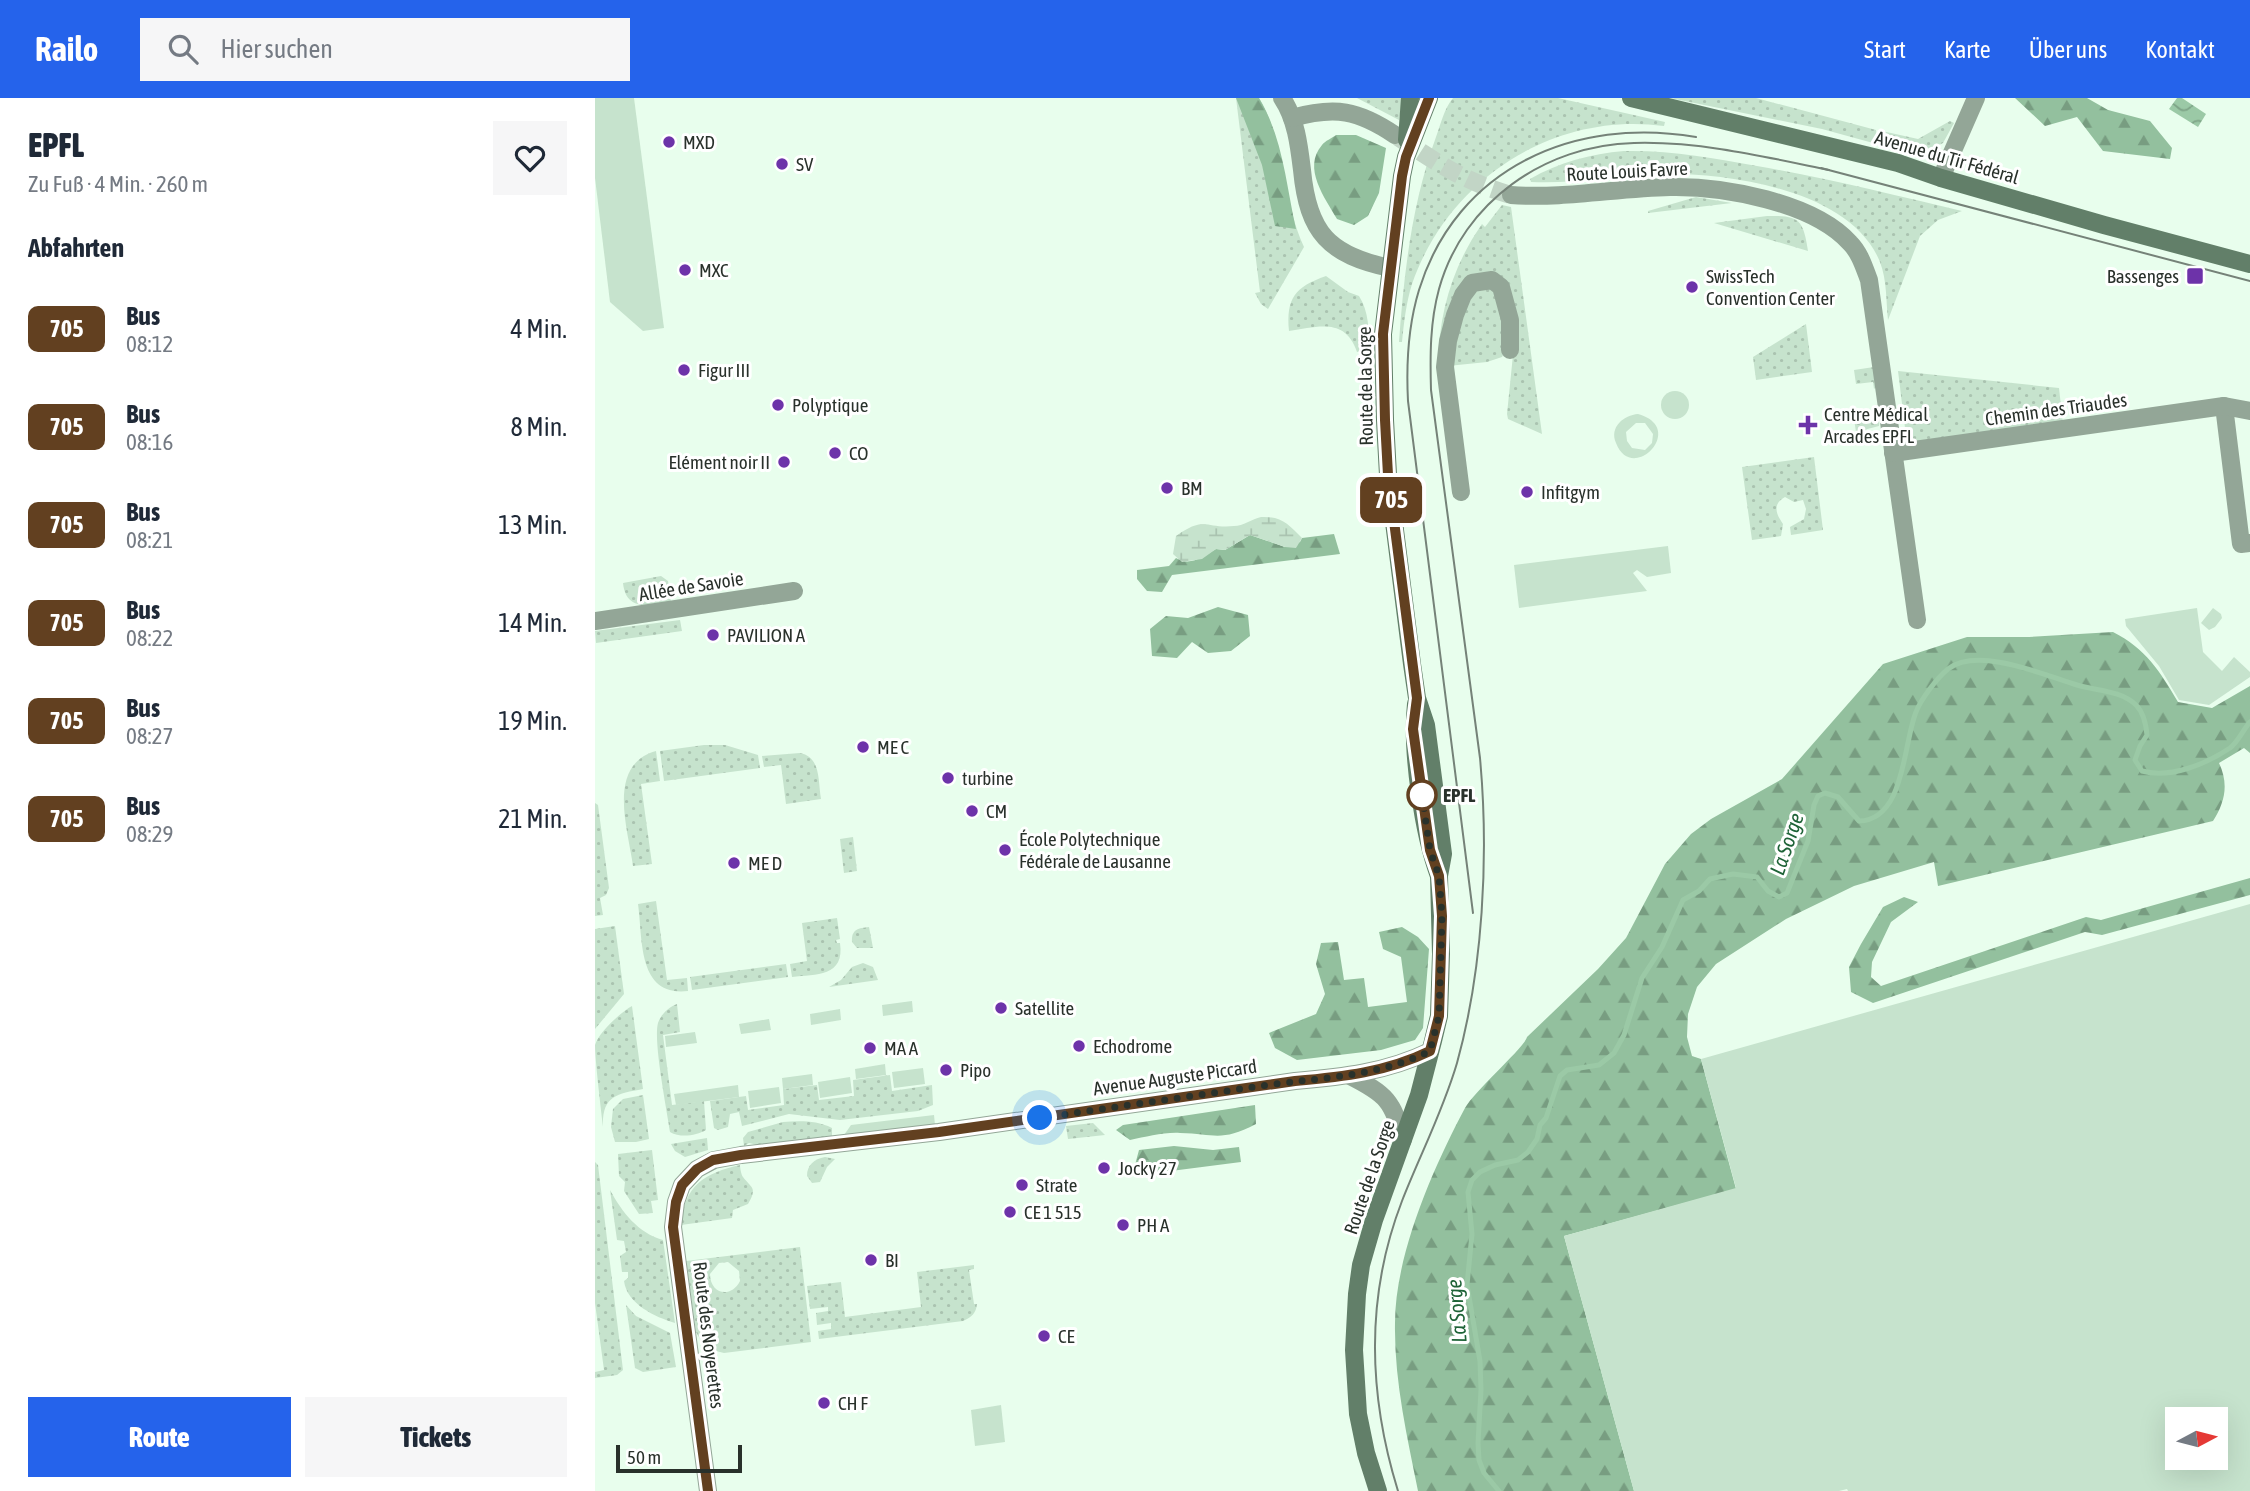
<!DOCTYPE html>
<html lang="de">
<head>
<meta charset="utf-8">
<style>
	body { margin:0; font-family:"Asap Condensed",sans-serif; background:#f6f6f7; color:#1f2937; height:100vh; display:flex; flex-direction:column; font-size:26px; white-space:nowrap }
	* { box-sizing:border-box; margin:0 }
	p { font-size:23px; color:#747a83 }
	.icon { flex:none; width:38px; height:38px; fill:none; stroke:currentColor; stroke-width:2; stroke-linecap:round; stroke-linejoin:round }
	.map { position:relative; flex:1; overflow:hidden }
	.details { display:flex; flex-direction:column; background:#fff; width:595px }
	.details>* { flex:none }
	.badge { padding:0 14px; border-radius:10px; font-size:24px; line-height:46px }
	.needle { width:46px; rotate:83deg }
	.buttons { position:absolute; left:1570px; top:1309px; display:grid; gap:14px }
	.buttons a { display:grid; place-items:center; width:63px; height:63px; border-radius:0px; background:#fff; box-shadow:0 7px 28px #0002; font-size:35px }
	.scale { position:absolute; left:21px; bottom:18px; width:126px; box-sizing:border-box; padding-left:7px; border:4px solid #29312b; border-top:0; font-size:19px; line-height:24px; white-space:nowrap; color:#29312b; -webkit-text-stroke:5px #fff; paint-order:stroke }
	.you { position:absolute; width:35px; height:35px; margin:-18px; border:5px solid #fff; border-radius:50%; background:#1a73e8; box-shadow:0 0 0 10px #1a73e833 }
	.map>.badge { position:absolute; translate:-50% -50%; box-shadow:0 0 0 4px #fff }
	h2 { padding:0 28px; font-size:26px; line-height:63px }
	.round { display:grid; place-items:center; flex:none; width:74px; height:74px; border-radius:0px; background:#f6f6f7 }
	.overview { display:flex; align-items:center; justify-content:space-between; height:119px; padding:0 28px }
	h1 { font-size:33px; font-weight:800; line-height:52px }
	.cta { display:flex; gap:14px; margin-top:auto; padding:14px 28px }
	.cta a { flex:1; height:80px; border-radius:0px; background:#2563eb; color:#fff; font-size:28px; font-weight:800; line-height:80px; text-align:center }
	.cta a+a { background:#f6f6f7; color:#1f2937 }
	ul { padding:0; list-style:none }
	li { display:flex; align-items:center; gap:21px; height:98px; padding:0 28px }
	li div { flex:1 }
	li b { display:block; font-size:26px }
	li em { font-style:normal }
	li .badge { min-width:77px; font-weight:700; text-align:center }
	header { display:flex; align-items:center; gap:42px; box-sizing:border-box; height:98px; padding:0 35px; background:#2563eb; color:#fff }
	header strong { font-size:33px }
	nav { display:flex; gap:38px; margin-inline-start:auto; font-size:24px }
	.search { width:490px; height:63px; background:#f6f6f7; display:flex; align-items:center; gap:18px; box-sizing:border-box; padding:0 24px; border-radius:0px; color:#747a83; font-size:26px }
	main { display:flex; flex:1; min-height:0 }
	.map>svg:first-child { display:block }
</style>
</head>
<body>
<header>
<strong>Railo</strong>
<div class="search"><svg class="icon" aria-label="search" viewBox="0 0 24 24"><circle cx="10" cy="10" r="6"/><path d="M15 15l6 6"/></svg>Hier suchen</div>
<nav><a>Start</a><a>Karte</a><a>Über uns</a><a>Kontakt</a></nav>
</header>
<main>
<section class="details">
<div class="overview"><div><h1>EPFL</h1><p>Zu Fuß · 4 Min. · 260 m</p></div><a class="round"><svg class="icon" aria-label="heart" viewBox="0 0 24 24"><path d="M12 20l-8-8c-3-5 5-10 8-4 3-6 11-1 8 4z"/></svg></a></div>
<h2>Abfahrten</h2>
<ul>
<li><span class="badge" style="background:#624020;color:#fff">705</span><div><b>Bus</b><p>08:12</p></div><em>4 Min.</em></li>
<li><span class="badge" style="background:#624020;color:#fff">705</span><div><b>Bus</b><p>08:16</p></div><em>8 Min.</em></li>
<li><span class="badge" style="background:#624020;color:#fff">705</span><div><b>Bus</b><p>08:21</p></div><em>13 Min.</em></li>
<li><span class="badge" style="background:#624020;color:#fff">705</span><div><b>Bus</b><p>08:22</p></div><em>14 Min.</em></li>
<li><span class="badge" style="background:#624020;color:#fff">705</span><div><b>Bus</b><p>08:27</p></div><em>19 Min.</em></li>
<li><span class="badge" style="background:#624020;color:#fff">705</span><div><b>Bus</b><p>08:29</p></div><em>21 Min.</em></li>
</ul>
<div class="cta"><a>Route</a><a>Tickets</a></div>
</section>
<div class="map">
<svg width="1655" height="1393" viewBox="0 0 1655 1393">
	<defs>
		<pattern id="grass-dots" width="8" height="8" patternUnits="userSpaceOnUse" patternTransform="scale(1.75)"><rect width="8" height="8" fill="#c6e3cd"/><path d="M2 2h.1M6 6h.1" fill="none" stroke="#aac3b0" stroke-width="1.8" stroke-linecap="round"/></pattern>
		<pattern id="forest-firs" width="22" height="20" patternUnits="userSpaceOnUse" patternTransform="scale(1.75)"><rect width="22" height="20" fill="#93c09e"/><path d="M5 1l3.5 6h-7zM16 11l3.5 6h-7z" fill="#789d81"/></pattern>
		<pattern id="wetland-marsh" width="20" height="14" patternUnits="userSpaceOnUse" patternTransform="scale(1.75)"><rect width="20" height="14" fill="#c6e3cd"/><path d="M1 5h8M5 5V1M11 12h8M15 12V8" fill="none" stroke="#aac3b0"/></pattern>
		<pattern id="water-waves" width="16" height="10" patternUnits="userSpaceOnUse" patternTransform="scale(1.75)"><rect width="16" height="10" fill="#9bc9a6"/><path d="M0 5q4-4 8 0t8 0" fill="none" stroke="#7ea487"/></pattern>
	</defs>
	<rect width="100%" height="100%" fill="#e8feed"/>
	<g fill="url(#grass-dots)" fill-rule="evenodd">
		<path d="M641,0H664C693,50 686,99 709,149L673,211L666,206L660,195L665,194Z"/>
		<path d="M762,0H808L804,22Z"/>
		<path d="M858,0H963L1070,24L1069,28C958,13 853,82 817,186C811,205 809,225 807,244H804C809,174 817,105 841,39C846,25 849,11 858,0Z"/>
		<path d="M1075,0H1161L1281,32L1282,40L1289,48L1227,31Z"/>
		<path d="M1355,23L1359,25L1348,45L1334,52L1320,54L1300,50L1286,37L1287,33L1323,41Z"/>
		<path d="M1029,53C1075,52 1118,60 1162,68C1231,80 1299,97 1367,113L1343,122L1325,138L1293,222C1291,203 1292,182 1285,164C1255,90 1129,74 1059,76C1018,78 978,86 936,84L935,81C964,64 996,56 1029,53Z"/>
		<path d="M1101,99L1137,105L1053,115V113Z"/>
		<path d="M907,107L916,109L947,336L913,321L912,316L920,237L915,205L884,179L843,267C844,215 857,169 887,126L890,129Z"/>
		<path d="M1172,118C1205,117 1208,122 1213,153L1119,125Z"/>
		<path d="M731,178L753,194L764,198C774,214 774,232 774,251L762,254C750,219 723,229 694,233C691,200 700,189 731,178Z"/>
		<path d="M901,188L911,252L907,259L892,264L853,268L877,191Z"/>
		<path d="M1211,226L1217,274L1161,282L1158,259Z"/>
		<path d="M1279,269L1281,289L1279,291L1278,284L1261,286L1259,272Z"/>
		<path d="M1303,273L1464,290L1468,326L1312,346Z"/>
		<path d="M1282,312H1285L1284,328L1261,334L1259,321L1282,318Z"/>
		<path d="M1219,359L1228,432L1196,437L1195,429L1209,421L1211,411L1208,402L1199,404L1190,399C1177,406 1181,416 1188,426L1186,438L1157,442L1147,369Z"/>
		<path d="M66,478L73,483L76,504C55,507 31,514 28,485Z"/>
		<path d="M85,522L87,533L1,545L0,533Z"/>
		<path d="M109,647H130L163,657L165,670L69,683L65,653Z"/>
		<path d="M61,653L65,683L46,686L57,766L38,768C33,731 11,667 61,653Z"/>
		<path d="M205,655C226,659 223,683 226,701L191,706L186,667L169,669L167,658Z"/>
		<path d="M0,705L3,707L14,790L11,797L5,800L8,817L0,818Z"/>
		<path d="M258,739L262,773L249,775L245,741Z"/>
		<path d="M61,803L72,882L92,880L93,893C42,899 48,841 43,806Z"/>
		<path d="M242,820L245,841L241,842L242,845H245C250,879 221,876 197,879L195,866L212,863L207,825Z"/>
		<path d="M20,828L29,896L0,931V831Z"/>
		<path d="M274,829L278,850H262L257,844C256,831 264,830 274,829Z"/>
		<path d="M268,865L278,869L283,882L234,889L246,882L257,869Z"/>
		<path d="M191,866L193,879L97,892L95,879Z"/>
		<path d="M82,906L85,934L68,937L77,1007L109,1003L111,1032C101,1038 85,1040 75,1034C72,1012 58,943 63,925C66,916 74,909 82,906Z"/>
		<path d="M37,908L48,991C21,996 7,998 8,1029C6,1011 0,962 0,947C4,934 26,914 37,908Z"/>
		<path d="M295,977L297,993L337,987L338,1007L323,1013L245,1022L194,1016L147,1028L144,1014L135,1016L133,1029L123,1032L119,1030L115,1003L151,998L153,1012L189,1007L188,991L222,987L224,1002L259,998L258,982Z"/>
		<path d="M48,997L54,1041L41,1044H20L16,1029L18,1011L28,1001Z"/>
		<path d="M188,1024C204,1023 221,1022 237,1030V1041L171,1049L154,1045L149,1048L148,1040L153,1034Z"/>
		<path d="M498,1025L510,1037L473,1041L471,1028Z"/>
		<path d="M112,1040L113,1052L90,1059L80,1053L76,1046Z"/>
		<path d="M57,1052L63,1102L56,1103L58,1115L44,1116L29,1093L30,1084L24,1078L23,1056Z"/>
		<path d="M230,1059L240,1061L232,1069L225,1084L217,1085L212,1078C212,1067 219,1061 230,1059Z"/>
		<path d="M0,1064L3,1067L28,1272L22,1277L0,1280V1274L9,1272L0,1205Z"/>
		<path d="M145,1067C145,1069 146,1077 148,1079C156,1090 163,1089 153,1106L138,1112L137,1120L86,1127C89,1087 110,1075 145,1067Z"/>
		<path d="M15,1092C27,1114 43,1135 68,1142L80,1225C60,1219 32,1206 29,1183L33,1180V1174H27L25,1158L31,1154L29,1143L22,1142Z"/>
		<path d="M205,1149L216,1244L129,1255C115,1252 107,1246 101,1234L91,1163ZM133,1164L144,1173L145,1183C136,1201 115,1196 115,1176L124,1165Z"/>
		<path d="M379,1167V1171L374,1172L379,1206H382C381,1215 377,1219 368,1223L224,1241L223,1233L236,1231V1225L222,1227L221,1215L233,1213V1209L215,1211L212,1188L246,1184L250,1219L326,1209L322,1174Z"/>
		<path d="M31,1207L41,1218L75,1235L81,1269L48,1274L40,1270Z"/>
	</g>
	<g fill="url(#forest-firs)">
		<path d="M641,0H664C688,40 691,86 701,131L680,128L667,67Z"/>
		<path d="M1420,0H1492L1513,12L1555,23L1577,50L1575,61L1508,53L1482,19L1450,28Z"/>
		<path d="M741,37H761L791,50L784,95L773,118L759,127L742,121C730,100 707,70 727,47C730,43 737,40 741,37Z"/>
		<path d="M739,436L745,456L577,477L567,494L552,493L542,481V472L574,468L581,460C596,469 608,458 621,451L630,452L655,437L690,449L705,444L707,440Z"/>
		<path d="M623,509L653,517L655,538L636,553L613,555L597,544L582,560L557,558L555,531L571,518L593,520Z"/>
		<path d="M1518,534C1551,551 1565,573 1583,604L1617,610L1655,588V655L1649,650L1624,665C1634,686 1630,704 1618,723L1343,788L1339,764L1259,788L1191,821L1121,866L1102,889L1093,916L1092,939L1097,958L1106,961L1141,1091L969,1138L1039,1393H823C812,1338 799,1282 800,1225C800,1157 838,1070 870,1010C880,992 930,949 932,939L1003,871L1031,840L1070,766L1096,736L1116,721L1187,681L1288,566L1372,539H1434Z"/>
		<path d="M1655,780V797L1507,837L1490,834L1278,905L1256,894L1254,869L1266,846L1288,809L1309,799L1323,804L1296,824L1277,864L1276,879L1286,888L1491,819L1506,822Z"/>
		<path d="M807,829L823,839L834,851L828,930L820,942L786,952L702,962L680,950L674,935L721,916L730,896L721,866L726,845L743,844L749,882L769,880L773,909L812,904L806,859L788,851L784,834Z"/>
		<path d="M660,1007L661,1026C626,1044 621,1036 585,1035C569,1034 551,1039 535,1042L521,1032L528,1027Z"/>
		<path d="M579,1048L618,1052L644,1049L646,1064L537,1078L544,1052Z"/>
	</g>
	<path fill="url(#wetland-marsh)" d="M666,419C687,418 693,426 707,440L701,450L690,449L655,437L630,452L621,451L607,461L587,464L578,456L581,438C610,417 611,431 639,428C648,428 657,421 666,419Z"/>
	<g fill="#c6e3cd" fill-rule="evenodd">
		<path d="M0,0H39L69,230L48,233L15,204L0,80Z"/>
		<circle cx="1080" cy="307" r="14"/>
		<path d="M1043,316C1093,330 1037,387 1021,345C1014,329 1029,317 1043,316ZM1041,325H1050L1058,336L1057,345L1050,352L1037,350L1032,343L1031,334Z"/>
		<path d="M1073,448L1076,475L1052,479L1042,472L1038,475L1052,493L924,510L919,467Z"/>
		<path d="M1602,510L1608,554L1627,573L1639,559L1655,574V579L1614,607L1584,602L1564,568L1531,528L1530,521Z"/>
		<path d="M1618,510L1626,516L1627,520L1620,529L1614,532L1606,525Z"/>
		<path d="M1655,806V1393H1253L1252,1391L1244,1393H1039L969,1138L1141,1090L1106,961ZM1582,1321H1620V1360H1582Z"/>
		<path d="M317,903L318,914L288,918L287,907Z"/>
		<path d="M245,911L246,922L216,927L215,916Z"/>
		<path d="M174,921L176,932L146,936L144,926Z"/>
		<path d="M100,934L102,945L71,949L70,938Z"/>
		<path d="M290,966L291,977L261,981L260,971Z"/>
		<path d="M328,970L330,986L299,990L297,974Z"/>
		<path d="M217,976L218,987L188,991L187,980Z"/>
		<path d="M255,979L257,995L225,1000L223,984Z"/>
		<path d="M143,987L144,999L81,1007L79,996Z"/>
		<path d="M184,989L186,1005L155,1010L153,993Z"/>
		<path d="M339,1017L340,1027L247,1040L256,1027Z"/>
		<path d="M406,1307L410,1344L380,1348L376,1312Z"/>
	</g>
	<path fill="url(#water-waves)" d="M1582,0H1587L1611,16L1603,29L1574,11Z"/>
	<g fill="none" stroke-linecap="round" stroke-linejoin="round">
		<path stroke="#9bc9a6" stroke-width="5" d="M904,1393L889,1375L884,1362L883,1345L886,1292L885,1263L872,1187L877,1136L873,1094L877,1082L885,1074L900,1067L923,1062L933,1054L942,1041L945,1027L951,1020L965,978L972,972L1004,967L1019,955L1029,937L1047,880L1067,849L1088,802L1104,793L1115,781L1124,779L1138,776L1162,779L1173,793L1184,799L1192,795L1213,743L1219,707L1223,698L1230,695L1243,699L1264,723C1310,722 1308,646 1321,614C1326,601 1342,580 1353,571C1383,548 1449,577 1482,587C1502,593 1525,592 1541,607C1549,615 1551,626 1552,637L1545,648L1540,662L1547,673C1575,681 1611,666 1635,650C1643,644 1648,632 1655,624"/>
		<path stroke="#c2d5c6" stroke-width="18" stroke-dasharray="18 9" stroke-linecap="butt" d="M803,39C844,66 868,83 916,97"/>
		<g stroke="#93a697" stroke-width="18">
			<path d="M687,0C701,21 704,47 707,72C713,135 734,157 795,170"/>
			<path d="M697,20C740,8 763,12 800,37"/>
			<path d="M1346,80L1381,0"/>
			<path d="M916,97C969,101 1022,90 1075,89C1128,88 1218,104 1255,145C1265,155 1269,169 1274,182L1322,522"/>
			<path d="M1629,308L1646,446L1655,445"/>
			<path d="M1298,355L1629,308L1655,313"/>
			<path d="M866,394L850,269L853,243L860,217L868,197L877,185L897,182L906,189L915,222V252"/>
			<path d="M0,523L199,493"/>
			<path d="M755,978C791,996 798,1003 808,1042"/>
			<path d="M113,1393L78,1129L81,1104L87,1087L102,1071L119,1062L146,1057L344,1034L700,983C747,979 792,974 835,953"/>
		</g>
		<g stroke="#627f69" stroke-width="18">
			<path d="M1036,0L1303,65L1346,80L1509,127L1655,166"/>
			<path d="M812,42L815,0"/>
			<path d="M821,606C816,652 828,735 844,778"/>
			<path d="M783,1393L771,1355L763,1316L759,1252L762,1196L766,1167L779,1122L824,997L838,943L844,918L846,856L844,778L848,756L831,627L822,600L817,566L793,377L790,322L788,236L807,78L811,59L834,0"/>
		</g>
		<g stroke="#758278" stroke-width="2">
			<path d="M1226,70L1655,183"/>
			<path d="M878,815L813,303C811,265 813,228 824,192C862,69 981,18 1101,39"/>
			<path d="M803,1393C773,1296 770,1199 807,1103C825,1057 848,1013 862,965C888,871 894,758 885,660L836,292C835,257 835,224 844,191C868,104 950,47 1039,45C1104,43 1171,59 1234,72"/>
		</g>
	</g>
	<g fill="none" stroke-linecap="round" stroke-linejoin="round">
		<defs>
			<path id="line" d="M113,1393L78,1129L81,1104L87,1087L102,1071L118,1062L146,1057L344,1034L700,983C747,979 792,974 835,953L844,918L847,818L844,778L835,752L818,631L822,600L793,377L790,322L788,236L807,78L811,59L834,0"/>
		</defs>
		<use href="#line" stroke="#fff" stroke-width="16"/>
		<use href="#line" stroke="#624020" stroke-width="10"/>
		<path stroke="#29312b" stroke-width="7" stroke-dasharray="0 12.6" d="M445,1020C521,1009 597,998 673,987C730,979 781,979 835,953L844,918L847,818L844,778L835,752L827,697"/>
	</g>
	<g fill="#6d33a9" stroke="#fff" stroke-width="2.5">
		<circle cx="74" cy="44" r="7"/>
		<circle cx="187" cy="66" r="7"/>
		<circle cx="90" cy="172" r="7"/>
		<rect x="1591" y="169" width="18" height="18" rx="3.5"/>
		<circle cx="1097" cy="189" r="7"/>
		<circle cx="89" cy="272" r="7"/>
		<circle cx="183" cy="307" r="7"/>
		<path d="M1209.5 316.5h7v7h7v7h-7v7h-7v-7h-7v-7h7z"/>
		<circle cx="240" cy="355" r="7"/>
		<circle cx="189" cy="364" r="7"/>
		<circle cx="572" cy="390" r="7"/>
		<circle cx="932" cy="394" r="7"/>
		<circle cx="118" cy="537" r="7"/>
		<circle cx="268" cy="649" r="7"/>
		<circle cx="353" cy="680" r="7"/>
		<circle cx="377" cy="713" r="7"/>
		<circle cx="410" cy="752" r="7"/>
		<circle cx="139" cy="765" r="7"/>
		<circle cx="406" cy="910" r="7"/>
		<circle cx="484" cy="948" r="7"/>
		<circle cx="275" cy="950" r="7"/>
		<circle cx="351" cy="972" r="7"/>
		<circle cx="509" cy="1070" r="7"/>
		<circle cx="427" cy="1087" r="7"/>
		<circle cx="415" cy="1114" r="7"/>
		<circle cx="528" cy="1127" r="7"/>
		<circle cx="276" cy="1162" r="7"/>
		<circle cx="449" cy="1238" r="7"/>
		<circle cx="229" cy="1305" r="7"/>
	</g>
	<circle fill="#fff" stroke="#624020" stroke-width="3.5" cx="827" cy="697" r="14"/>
	<g text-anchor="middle" stroke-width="6" stroke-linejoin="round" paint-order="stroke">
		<g font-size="19" fill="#29312b" stroke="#fff" text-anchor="start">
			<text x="88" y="51">MXD</text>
			<text x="201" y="73">SV</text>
			<text x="104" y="179">MXC</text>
			<text x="1111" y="185">SwissTech<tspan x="1111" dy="22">Convention Center</tspan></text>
			<text x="1584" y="185" text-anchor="end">Bassenges</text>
			<text x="103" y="279">Figur III</text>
			<text x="197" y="314">Polyptique</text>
			<text x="1229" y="323">Centre Médical<tspan x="1229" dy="22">Arcades EPFL</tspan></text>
			<text x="254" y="362">CO</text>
			<text x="175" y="371" text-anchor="end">Elément noir II</text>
			<text x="586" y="397">BM</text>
			<text x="946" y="401">Infitgym</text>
			<text x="132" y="544">PAVILION A</text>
			<text x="282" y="656">ME C</text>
			<text x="367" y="687">turbine</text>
			<text x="391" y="720">CM</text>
			<text x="424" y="748">École Polytechnique<tspan x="424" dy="22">Fédérale de Lausanne</tspan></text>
			<text x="153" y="772">ME D</text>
			<text x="420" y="917">Satellite</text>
			<text x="498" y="955">Echodrome</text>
			<text x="289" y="957">MA A</text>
			<text x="365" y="979">Pipo</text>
			<text x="523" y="1077">Jocky 27</text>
			<text x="441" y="1094">Strate</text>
			<text x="429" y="1121">CE 1 515</text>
			<text x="542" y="1134">PH A</text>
			<text x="290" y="1169">BI</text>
			<text x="463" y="1245">CE</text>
			<text x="243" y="1312">CH F</text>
		</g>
		<g font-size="19" fill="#29312b" stroke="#fff">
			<text transform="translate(1352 59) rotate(16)" y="7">Avenue du Tir Fédéral</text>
			<text transform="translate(1032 73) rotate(-3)" y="7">Route Louis Favre</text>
			<text transform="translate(770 288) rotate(-91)" y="7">Route de la Sorge</text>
			<text transform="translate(1461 311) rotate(-8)" y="7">Chemin des Triaudes</text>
			<text transform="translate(96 488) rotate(-9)" y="7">Allée de Savoie</text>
			<text transform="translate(580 979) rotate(-8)" y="7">Avenue Auguste Piccard</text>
			<text transform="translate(774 1079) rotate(-71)" y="7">Route de la Sorge</text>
			<text transform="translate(114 1237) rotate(83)" y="7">Route des Noyerettes</text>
		</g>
		<g font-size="19" font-weight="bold" fill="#29312b" stroke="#fff" text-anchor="start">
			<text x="848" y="704">EPFL</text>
		</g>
		<g font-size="21" font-style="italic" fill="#1e6337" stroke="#fff">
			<text transform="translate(1192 746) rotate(-71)" y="7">La Sorge</text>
			<text transform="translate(862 1213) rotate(-95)" y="7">La Sorge</text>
		</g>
	</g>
</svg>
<div class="buttons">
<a><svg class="needle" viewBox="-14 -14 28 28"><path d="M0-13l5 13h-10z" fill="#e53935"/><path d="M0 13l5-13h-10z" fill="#747a83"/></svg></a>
</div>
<div class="scale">50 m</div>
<div class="you" style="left:445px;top:1020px"></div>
<b class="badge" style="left:796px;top:402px;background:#624020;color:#fff">705</b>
</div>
</main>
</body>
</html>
